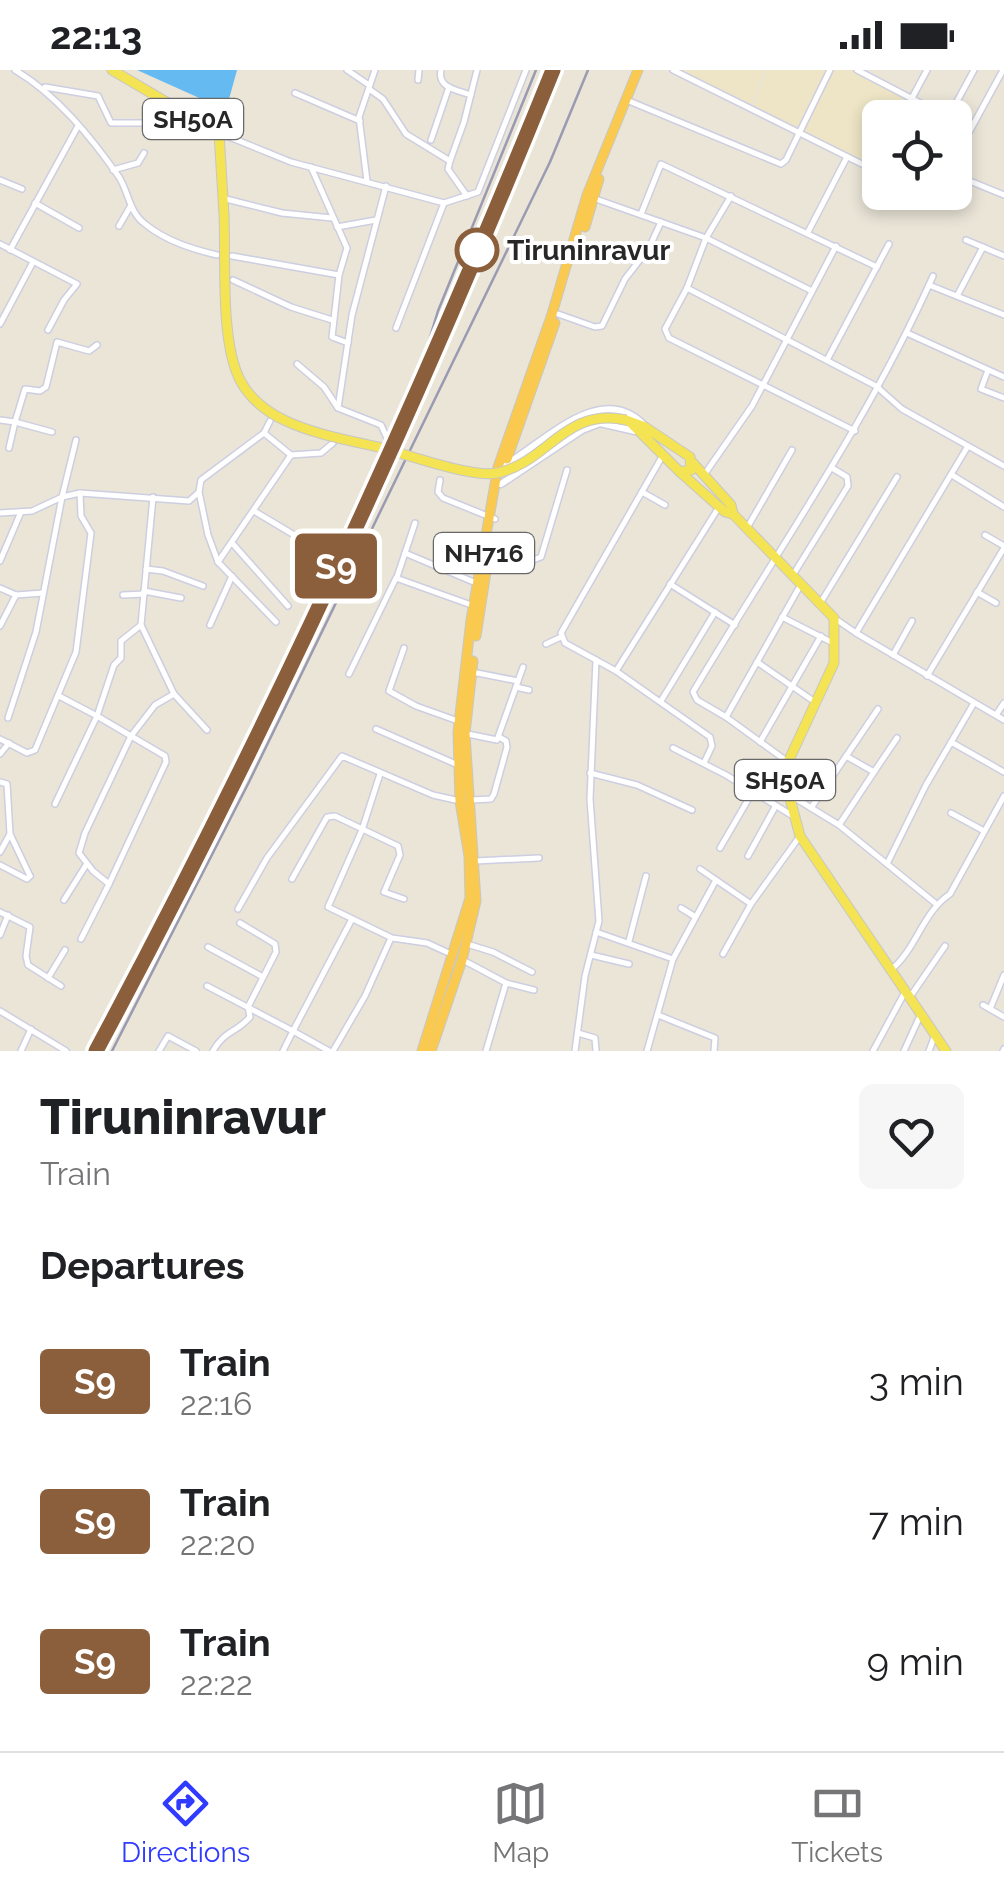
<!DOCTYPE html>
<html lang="en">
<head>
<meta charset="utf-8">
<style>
	body { margin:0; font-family:Raleway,sans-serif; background:#f6f6f6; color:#202124; height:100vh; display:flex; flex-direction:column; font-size:38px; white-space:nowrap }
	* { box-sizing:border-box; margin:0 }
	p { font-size:32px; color:#757577 }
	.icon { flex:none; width:55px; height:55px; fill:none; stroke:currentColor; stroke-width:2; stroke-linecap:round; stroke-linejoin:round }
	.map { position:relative; height:981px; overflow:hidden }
	.side { display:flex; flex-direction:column; background:#fff; flex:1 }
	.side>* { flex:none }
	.badge { padding:0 20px; border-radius:8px; font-size:35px; line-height:65px }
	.fabs { position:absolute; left:862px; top:30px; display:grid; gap:20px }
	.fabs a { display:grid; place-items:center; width:110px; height:110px; border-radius:15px; background:#fff; box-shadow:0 5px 15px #0003; font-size:50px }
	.map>.badge { position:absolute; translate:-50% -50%; box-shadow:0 0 0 5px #fff }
	h2 { padding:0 40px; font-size:38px; line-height:90px }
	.round { display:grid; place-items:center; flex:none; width:105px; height:105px; border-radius:15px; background:#f6f6f6 }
	.head { display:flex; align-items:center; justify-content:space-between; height:170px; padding:0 40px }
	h1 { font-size:48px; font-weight:800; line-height:75px }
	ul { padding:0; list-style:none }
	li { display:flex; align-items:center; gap:30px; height:140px; padding:0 40px }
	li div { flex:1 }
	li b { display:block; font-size:38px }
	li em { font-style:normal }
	li .badge { min-width:110px; font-weight:700; text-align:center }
	.status { display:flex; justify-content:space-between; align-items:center; height:70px; padding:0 50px; background:#fff; direction:ltr }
	.status svg { height:28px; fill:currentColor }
	.dock { display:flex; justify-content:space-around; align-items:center; height:140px; border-top:2px solid #e0e0e0; background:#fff; font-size:28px; color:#757577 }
	.dock a { display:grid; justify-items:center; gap:5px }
	.dock .active { color:#303bff }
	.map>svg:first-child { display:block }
</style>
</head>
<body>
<div class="status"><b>22:13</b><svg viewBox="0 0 49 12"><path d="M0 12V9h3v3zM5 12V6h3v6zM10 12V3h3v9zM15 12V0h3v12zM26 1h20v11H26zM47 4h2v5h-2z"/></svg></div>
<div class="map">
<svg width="1004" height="981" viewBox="0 0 1004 981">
	<rect width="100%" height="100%" fill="#eae5d7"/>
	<g fill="#ede5c5">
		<path d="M680,0H765L751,34Z"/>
		<path d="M767,0H854L927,37L922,47L880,48V102L753,35Z"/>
	</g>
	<path fill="#65baf1" d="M137,0H237L226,40Z"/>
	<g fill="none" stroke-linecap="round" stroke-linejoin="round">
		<defs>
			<g id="minor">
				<path d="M15,0C57,25 91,67 119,107C129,123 129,142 145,154C166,171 192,179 217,185"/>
				<path d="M347,0L369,15"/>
				<path d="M441,0C437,18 457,20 471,25"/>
				<path d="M673,0L880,103"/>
				<path d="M857,0L949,48"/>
				<path d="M418,10L419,0"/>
				<path d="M45,17L98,26L111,53H160L182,44"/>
				<path d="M369,19L383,29L406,64L450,91L464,52L477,0"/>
				<path d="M295,23L360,51"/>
				<path d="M912,28L927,0"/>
				<path d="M629,31L781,94L786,90L830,0"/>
				<path d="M948,48L974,0"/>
				<path d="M955,50L970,58"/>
				<path d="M222,64L291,92L444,133L478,122L526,0"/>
				<path d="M431,70L449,17"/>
				<path d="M955,88L1003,0"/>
				<path d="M450,91L448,99L467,126"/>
				<path d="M311,97L347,178L339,205L332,267L348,273"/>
				<path d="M113,100L138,93L144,83"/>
				<path d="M955,105L1004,125"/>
				<path d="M0,110L22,119"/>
				<path d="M367,111L359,47L375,0"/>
				<path d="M731,126L706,168L812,221"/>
				<path d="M593,128L706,168L687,218L876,316L902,339L1004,396"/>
				<path d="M226,129L282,143L332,148"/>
				<path d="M35,133L79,158"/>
				<path d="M641,144L661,94L877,197"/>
				<path d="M119,156L130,137"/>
				<path d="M337,157L376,150"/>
				<path d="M808,162L847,87"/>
				<path d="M966,170L1004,186"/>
				<path d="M0,174L77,214L64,230L48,260"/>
				<path d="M10,180L78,56"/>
				<path d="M232,186L339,205"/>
				<path d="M233,210L291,237L332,250"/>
				<path d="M929,215L1004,245"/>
				<path d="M687,218L665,259L669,268L855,361"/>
				<path d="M957,226L983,177"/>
				<path d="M558,244L595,257L602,256L625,209L649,178L661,152"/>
				<path d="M0,254L33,192"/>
				<path d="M396,258L444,133"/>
				<path d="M907,263L1004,307"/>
				<path d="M827,290L889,174"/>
				<path d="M297,294L324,317L338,338L381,355L387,368"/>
				<path d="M988,300L981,319L1004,328"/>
				<path d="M338,338L352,245L386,116"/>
				<path d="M0,350L15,352L25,319L40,321L46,317L57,272L89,281L97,275"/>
				<path d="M264,363L291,385L321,383L333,373"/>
				<path d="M9,378L15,352L52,362"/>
				<path d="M704,405L752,336L836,176"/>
				<path d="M952,405L1004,437"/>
				<path d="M440,410L438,422L443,428L495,449"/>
				<path d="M199,422L208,465L218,492L276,552"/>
				<path d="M642,422L665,435"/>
				<path d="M153,427L141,555L174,624L207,660"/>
				<path d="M254,441L316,478"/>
				<path d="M0,443L32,441L62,427L80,423L189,431L199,422L201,410L264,363L270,351"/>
				<path d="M747,458L792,380"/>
				<path d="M985,465L1004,476"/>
				<path d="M233,474L288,536"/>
				<path d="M491,476L530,491L541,487L567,400"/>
				<path d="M405,483L476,513"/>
				<path d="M0,491L21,442"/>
				<path d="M218,492L291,385"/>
				<path d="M146,499L163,501L203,516"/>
				<path d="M793,505L848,416L847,407L832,398"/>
				<path d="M397,507L415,453"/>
				<path d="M670,514L735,555"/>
				<path d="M0,518L16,525L43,523"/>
				<path d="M144,521L181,528"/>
				<path d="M977,522L996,533"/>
				<path d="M123,525L144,524"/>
				<path d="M821,532L897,407"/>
				<path d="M782,547L833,573"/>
				<path d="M837,550L856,563L968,376"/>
				<path d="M141,555L121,571V588L114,595L97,646L131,666L155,635L174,624"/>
				<path d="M210,555L232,506"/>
				<path d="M0,556L16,525"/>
				<path d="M856,563L1004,650"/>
				<path d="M546,574L561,567"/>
				<path d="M404,578L389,621L416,636L458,651"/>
				<path d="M893,585L912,551"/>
				<path d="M596,590L565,573L561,563L663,385"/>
				<path d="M757,592L815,632"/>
				<path d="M616,601L710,667L712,676L704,693"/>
				<path d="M472,602L518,611"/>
				<path d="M349,604L396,508L474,536"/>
				<path d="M927,606L1004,478"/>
				<path d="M516,617L529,620"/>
				<path d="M661,631L715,542"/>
				<path d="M996,645L1004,633"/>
				<path d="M726,647L697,630L693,622C775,484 868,352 933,206"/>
				<path d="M8,648L36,562L62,427L76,370"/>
				<path d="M376,659L458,695"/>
				<path d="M463,663L497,670L523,597"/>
				<path d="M131,666L165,686L166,692L109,814L93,801L79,783L85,763Z"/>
				<path d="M0,669L27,683L35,680L76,582L91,463L81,446L80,423"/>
				<path d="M760,672L821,566"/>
				<path d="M951,672L1004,702"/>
				<path d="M673,678L726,705L793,746"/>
				<path d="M0,684L9,673"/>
				<path d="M846,686L874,702L897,668"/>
				<path d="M788,692L726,647L800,516"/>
				<path d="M874,702L839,755L935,833"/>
				<path d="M590,703L637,715L692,740"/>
				<path d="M380,704L362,760L328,837L392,868L427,873L451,884"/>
				<path d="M0,712L7,714L10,764L30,806"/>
				<path d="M790,725L839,755"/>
				<path d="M471,730L491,729L494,724L507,677L506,671L499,667"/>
				<path d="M55,734L97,646L59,626"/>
				<path d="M811,738L878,639"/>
				<path d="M951,743L984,761"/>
				<path d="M720,778L752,723"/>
				<path d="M0,782L10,764"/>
				<path d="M748,786L775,737"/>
				<path d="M475,791L539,788"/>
				<path d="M887,794L926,715L974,633"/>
				<path d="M0,795L27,809L30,806"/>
				<path d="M700,799L716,810"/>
				<path d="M292,809L327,747L335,746L398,776L400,785L384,822L404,829"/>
				<path d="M64,830L86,795"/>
				<path d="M681,838L694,846"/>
				<path d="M238,839L267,788L342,686L433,725L460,731"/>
				<path d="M0,842L30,857L26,886L28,895L61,916"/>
				<path d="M596,862L673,889"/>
				<path d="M0,865L8,845"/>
				<path d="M81,869L109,814"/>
				<path d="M629,871L646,806"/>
				<path d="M467,874L493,882L532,902"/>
				<path d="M208,877L263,907"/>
				<path d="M723,884L751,834L800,766"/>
				<path d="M591,885L629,894"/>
				<path d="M461,889L506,913L486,981"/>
				<path d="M891,900C917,878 922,843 950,824L1004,726"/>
				<path d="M48,908L65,880"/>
				<path d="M506,913L534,920"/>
				<path d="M207,916L293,961L283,981"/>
				<path d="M910,927L945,876"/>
				<path d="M983,935L1004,947"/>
				<path d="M990,939L1004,905"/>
				<path d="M0,941L66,981"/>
				<path d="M658,945L715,968L714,981"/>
				<path d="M578,963L595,968L596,981"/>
				<path d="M21,981L31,959"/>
				<path d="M159,981L168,966L196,981"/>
				<path d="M213,981C224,961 236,963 250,947L248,937L276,882L275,874L240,853"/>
				<path d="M329,981L293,961L352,849"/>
				<path d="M333,981L365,926L391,868"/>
				<path d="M575,981L585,906L599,851L590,729L596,590L616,601L719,437"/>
				<path d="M647,981L673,889L716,810L751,834"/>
				<path d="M873,981L905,922"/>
				<path d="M904,981L920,946"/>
				<path d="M929,981L935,965"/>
				<path d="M1003,981L1004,979"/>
			</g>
			<g id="tertiary">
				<path d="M505,395C544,373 600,311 643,354"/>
				<path d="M501,414L582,360L600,353L635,361"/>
			</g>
			<g id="primary">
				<path d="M112,0L219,63L224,145"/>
				<path d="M626,350L645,357L690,387L691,400L680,402L632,354"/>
				<path d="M693,393L731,435L733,444"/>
				<path d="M680,402L725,442L733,444L834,548V593L788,692L785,710L800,766L946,981"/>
			</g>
			<g id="trunk">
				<path d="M585,157L599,109"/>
				<path d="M507,389L555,253"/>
				<path d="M476,566L486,502"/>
				<path d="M422,981L470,828L469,786L460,731L458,662L471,550L498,397L552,244L587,125L638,0"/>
				<path d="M431,981L462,890L476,831L465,664L473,591"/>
			</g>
		</defs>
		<use href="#minor" stroke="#cdcee1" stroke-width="8"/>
		<use href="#tertiary" stroke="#cdcee1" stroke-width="9"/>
		<use href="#primary" stroke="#c7c7c7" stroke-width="11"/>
		<use href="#trunk" stroke="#c7c7c7" stroke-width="11"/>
		<use href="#minor" stroke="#fff" stroke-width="5"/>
		<use href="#tertiary" stroke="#fff" stroke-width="6"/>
		<use href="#primary" stroke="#f4e353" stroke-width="9"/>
		<use href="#trunk" stroke="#faca50" stroke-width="9"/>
		<g stroke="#9a9bb2" stroke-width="2.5">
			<path d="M427,277L438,241L536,0"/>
			<path d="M411,345L558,0"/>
			<path d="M221,736L412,329"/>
			<path d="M112,981L249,712L550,92L588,0"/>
		</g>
		<defs>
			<path id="primary-bridge" d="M224,145C226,190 220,271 240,310C249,328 267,342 284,350C315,365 353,371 386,379C411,386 474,408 497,403C549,392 564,337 626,350"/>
		</defs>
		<use href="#primary-bridge" stroke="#c7c7c7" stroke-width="11" stroke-linecap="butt"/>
		<use href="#primary-bridge" stroke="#f4e353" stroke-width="9"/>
	</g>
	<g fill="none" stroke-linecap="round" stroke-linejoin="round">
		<defs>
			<path id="line" d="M96,981C266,664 418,334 553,0"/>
		</defs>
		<use href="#line" stroke="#fff" stroke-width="22"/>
		<use href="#line" stroke="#8b5e3c" stroke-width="15"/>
	</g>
	<circle fill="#fff" stroke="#8b5e3c" stroke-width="5" cx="477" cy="180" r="20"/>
	<g text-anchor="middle" stroke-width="8" stroke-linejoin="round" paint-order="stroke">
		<g fill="#fff" stroke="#686868" stroke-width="2.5">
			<rect x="143" y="29" width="100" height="40" rx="8"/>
			<rect x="434" y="463" width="100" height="40" rx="8"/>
			<rect x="735" y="690" width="100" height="40" rx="8"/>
		</g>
		<g font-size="25" font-weight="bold" fill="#272727">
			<text x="193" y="58">SH50A</text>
			<text x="484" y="492">NH716</text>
			<text x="785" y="719">SH50A</text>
		</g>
		<g font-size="28" font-weight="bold" fill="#272727" stroke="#fff" text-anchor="start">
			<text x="507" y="190">Tiruninravur</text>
		</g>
	</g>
</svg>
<div class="fabs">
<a><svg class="icon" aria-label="locate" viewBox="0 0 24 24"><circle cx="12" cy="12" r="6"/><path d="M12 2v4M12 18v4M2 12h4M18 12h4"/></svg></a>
</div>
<b class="badge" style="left:336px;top:496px;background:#8b5e3c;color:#fff">S9</b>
</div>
<section class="side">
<div class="head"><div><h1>Tiruninravur</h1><p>Train</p></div><a class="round"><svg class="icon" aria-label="heart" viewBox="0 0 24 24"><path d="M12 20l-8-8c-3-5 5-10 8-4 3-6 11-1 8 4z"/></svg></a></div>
<h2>Departures</h2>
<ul>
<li><span class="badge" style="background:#8b5e3c;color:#fff">S9</span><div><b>Train</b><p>22:16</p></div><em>3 min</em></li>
<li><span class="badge" style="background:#8b5e3c;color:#fff">S9</span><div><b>Train</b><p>22:20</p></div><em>7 min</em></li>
<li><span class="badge" style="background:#8b5e3c;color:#fff">S9</span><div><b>Train</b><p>22:22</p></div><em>9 min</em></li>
</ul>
</section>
<nav class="dock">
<a class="active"><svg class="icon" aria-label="directions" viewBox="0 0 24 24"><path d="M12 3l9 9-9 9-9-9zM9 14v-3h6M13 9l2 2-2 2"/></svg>Directions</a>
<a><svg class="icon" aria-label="map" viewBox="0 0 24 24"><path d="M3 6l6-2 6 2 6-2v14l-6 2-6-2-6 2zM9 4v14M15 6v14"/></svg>Map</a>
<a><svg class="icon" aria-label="tickets" viewBox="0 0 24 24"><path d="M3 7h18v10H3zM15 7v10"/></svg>Tickets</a>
</nav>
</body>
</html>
